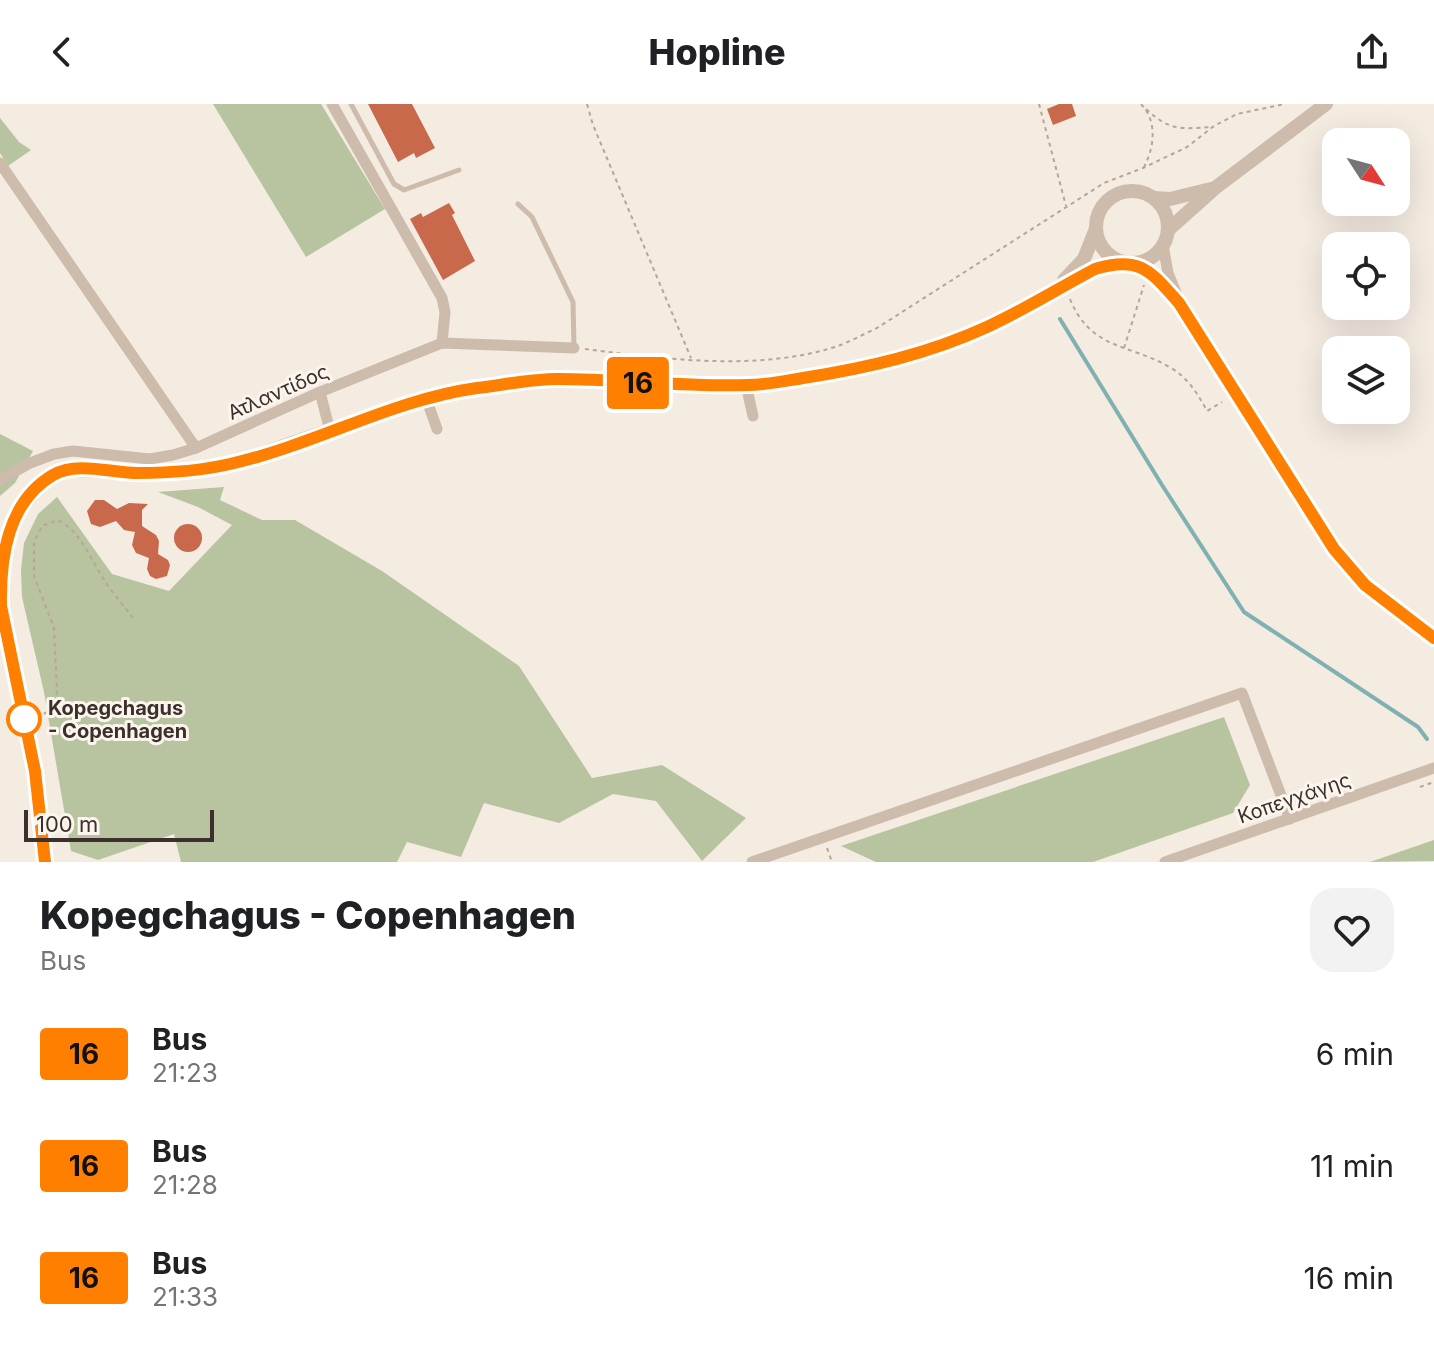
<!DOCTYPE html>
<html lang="en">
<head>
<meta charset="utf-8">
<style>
	body { margin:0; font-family:Inter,sans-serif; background:#f2f2f2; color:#202124; height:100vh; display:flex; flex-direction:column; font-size:30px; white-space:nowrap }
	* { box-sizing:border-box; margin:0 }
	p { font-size:26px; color:#757577 }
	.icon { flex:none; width:44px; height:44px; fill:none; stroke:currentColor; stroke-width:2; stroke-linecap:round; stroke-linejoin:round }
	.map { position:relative; height:758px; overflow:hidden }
	.drawer { display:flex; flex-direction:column; background:#fff; flex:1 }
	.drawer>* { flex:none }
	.badge { padding:0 16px; border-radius:6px; font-size:28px; line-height:52px }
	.needle { width:52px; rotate:126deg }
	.buttons { position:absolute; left:1322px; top:24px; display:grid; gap:16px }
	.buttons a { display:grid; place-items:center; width:88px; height:88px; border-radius:16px; background:#fff; box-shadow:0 8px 32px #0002; font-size:40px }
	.scale { position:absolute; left:24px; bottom:20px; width:190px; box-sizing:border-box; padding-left:8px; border:4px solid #3b302b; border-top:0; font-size:22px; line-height:28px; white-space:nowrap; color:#3b302b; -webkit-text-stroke:6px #fbf5ee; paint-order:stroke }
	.map>.badge { position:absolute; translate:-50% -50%; box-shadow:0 0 0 4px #fff }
	.round { display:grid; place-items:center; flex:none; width:84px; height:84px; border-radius:24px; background:#f2f2f2 }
	.headline { display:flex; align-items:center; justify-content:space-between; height:136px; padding:0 40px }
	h1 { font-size:38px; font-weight:800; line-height:60px }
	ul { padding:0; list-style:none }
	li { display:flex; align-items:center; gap:24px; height:112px; padding:0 40px }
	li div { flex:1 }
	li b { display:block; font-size:30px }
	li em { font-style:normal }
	li .badge { min-width:88px; font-weight:700; text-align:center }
	header { display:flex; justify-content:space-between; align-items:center; height:104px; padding:0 40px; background:#fff; font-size:36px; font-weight:800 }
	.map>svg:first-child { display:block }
</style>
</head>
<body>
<header><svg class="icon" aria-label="back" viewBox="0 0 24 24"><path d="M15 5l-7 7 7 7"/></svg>Hopline<svg class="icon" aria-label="share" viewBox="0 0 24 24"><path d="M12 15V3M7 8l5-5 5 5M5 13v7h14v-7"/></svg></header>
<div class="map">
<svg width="1434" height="758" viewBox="0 0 1434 758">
	<rect width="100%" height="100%" fill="#f4ebe1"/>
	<g fill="#b8c4a0">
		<path d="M213,0H321L385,105L306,153Z"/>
		<path d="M0,14L19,38L31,46L8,62L0,49Z"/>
		<path d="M0,330L33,347L15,379L0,392Z"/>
		<path d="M224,383L220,396L262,416H295L382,467L519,562L592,674L662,661L746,714L702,757L656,697L613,690L559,719L484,699L461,753L407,738L397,758H181L174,730L98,756L71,747L44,588L22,493L21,466L24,439L38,410L57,393L112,470L169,487L232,421L198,403L158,388Z"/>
		<path d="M1224,613L1250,681L1233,709L1093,758H876L841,742Z"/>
		<path d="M1434,736V757L1370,758Z"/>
	</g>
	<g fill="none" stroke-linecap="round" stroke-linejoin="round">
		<path stroke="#7fb0b2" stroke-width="4" d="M1060,215L1162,381L1244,508L1418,623L1427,635"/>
	</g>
	<g fill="#c8694b">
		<path d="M368,0H412L435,44L416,54L414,49L398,58Z"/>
		<path d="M1059,0H1072L1076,12L1053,21L1047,5Z"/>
		<path d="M449,99L455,109L452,111L475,157L443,176L410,115L421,109L423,113Z"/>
		<path d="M95,396H104L117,405L129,399L148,400L142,406V422L156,431L159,437L158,450L168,456L170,461L167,472L156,475L150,472L147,465L149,454L136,449L132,441L135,428L124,426L116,417L100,423L91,420L87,407Z"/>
		<circle cx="188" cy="434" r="14"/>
	</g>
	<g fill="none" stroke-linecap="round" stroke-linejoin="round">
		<g stroke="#b9a596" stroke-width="2" stroke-dasharray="4 4" stroke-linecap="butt">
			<path d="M587,0L593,21L691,254"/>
			<path d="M1039,0L1066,102"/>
			<path d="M1141,0C1158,18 1154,44 1144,63"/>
			<path d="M1146,5C1170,27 1180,25 1211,23"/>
			<path d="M1070,195C1091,247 1132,240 1171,264C1188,274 1198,290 1207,307L1222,298"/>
			<path d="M1124,244L1144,181"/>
			<path d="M585,245C666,255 758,268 838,242C851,237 864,230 877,224L1104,79L1143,64L1187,43L1214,22L1237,10L1285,0"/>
			<path d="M37,614L47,608L55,598L57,587L54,524L34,472V438L42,422L58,416C81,427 91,457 105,477C113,490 124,502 133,514"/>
			<path d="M1420,683L1434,678"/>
			<path d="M827,744L832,758"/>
		</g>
		<g stroke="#cdbbac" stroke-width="5">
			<path d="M351,0L394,80L404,86L459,66"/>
			<path d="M518,100L532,113L573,198L574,243"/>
		</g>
		<g stroke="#cdbbac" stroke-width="11">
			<path d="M332,0L442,194L445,208L442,239"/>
			<path d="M0,59L196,344"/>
			<path d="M1163,141L1168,169L1177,191"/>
			<path d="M1138,160C1182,189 1205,243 1232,287C1267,344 1307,409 1347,462L1365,481L1434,534"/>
			<path d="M746,281L753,312"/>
			<path d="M320,288L330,327"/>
			<path d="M426,294L437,325"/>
			<path d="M0,376L30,359L54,350L73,347L150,355L173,351L196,344L320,288L442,239L574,244"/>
			<path d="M752,758L1242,589L1290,715"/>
			<path d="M1165,758L1434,664"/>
		</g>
		<g stroke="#cdbbac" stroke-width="14">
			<circle cx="1132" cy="123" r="36"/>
			<path d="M1154,94L1170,95L1211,85"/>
			<path d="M1168,126L1215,84L1326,0"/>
			<path d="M1064,176L1084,155L1095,127"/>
			<path d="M0,478L4,442L17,411L36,386L53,371L68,366L160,369L197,366L232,360L415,296L475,285L554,275L751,282L851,267L917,251L987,224L1095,165L1126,160"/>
			<path d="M0,480L1,502L35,667L45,758"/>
		</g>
	</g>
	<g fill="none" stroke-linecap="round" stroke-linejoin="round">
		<defs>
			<path id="line" d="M45,758L35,667L1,502C0,455 7,398 53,371C77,357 112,369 138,369C169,369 200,367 230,360C315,341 391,296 477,284C503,281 531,275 557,275C621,275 684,283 748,281C766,281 785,277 803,274C867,264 928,250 987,223C1024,206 1059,184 1095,165C1141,151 1151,168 1179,199L1334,445L1365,481L1434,534"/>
		</defs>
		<use href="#line" stroke="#fff" stroke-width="18"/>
		<use href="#line" stroke="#ff8000" stroke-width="12"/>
	</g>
	<circle fill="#fff" stroke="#ff8000" stroke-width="4" cx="24" cy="615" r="16"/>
	<g text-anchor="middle" stroke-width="6" stroke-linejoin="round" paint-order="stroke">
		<g font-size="20" fill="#3b302b" stroke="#fbf5ee">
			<text transform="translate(278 288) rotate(-24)" y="7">Ατλαντίδος</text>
			<text transform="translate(1294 694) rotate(-19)" y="7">Κοπεγχάγης</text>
		</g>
		<g font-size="20" font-weight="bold" fill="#3b302b" stroke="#fbf5ee" text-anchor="start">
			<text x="48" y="611">Kopegchagus<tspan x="48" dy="23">- Copenhagen</tspan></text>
		</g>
	</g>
</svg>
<div class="buttons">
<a><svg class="needle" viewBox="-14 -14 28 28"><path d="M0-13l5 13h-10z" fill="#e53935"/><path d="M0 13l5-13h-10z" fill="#757577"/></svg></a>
<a><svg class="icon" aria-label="locate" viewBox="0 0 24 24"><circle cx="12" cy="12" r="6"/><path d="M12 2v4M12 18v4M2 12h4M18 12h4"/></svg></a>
<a><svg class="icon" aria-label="layers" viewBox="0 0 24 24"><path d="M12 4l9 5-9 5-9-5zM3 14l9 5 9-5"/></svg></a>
</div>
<div class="scale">100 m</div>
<b class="badge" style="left:638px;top:279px;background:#ff8000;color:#111">16</b>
</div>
<section class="drawer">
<div class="headline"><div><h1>Kopegchagus - Copenhagen</h1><p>Bus</p></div><a class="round"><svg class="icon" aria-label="heart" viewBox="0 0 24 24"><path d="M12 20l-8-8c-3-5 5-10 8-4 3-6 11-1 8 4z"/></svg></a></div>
<ul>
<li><span class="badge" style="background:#ff8000;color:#111">16</span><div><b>Bus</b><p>21:23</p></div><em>6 min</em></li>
<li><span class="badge" style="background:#ff8000;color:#111">16</span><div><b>Bus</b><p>21:28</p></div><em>11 min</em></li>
<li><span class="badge" style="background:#ff8000;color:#111">16</span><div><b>Bus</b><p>21:33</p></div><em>16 min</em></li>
</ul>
</section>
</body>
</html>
